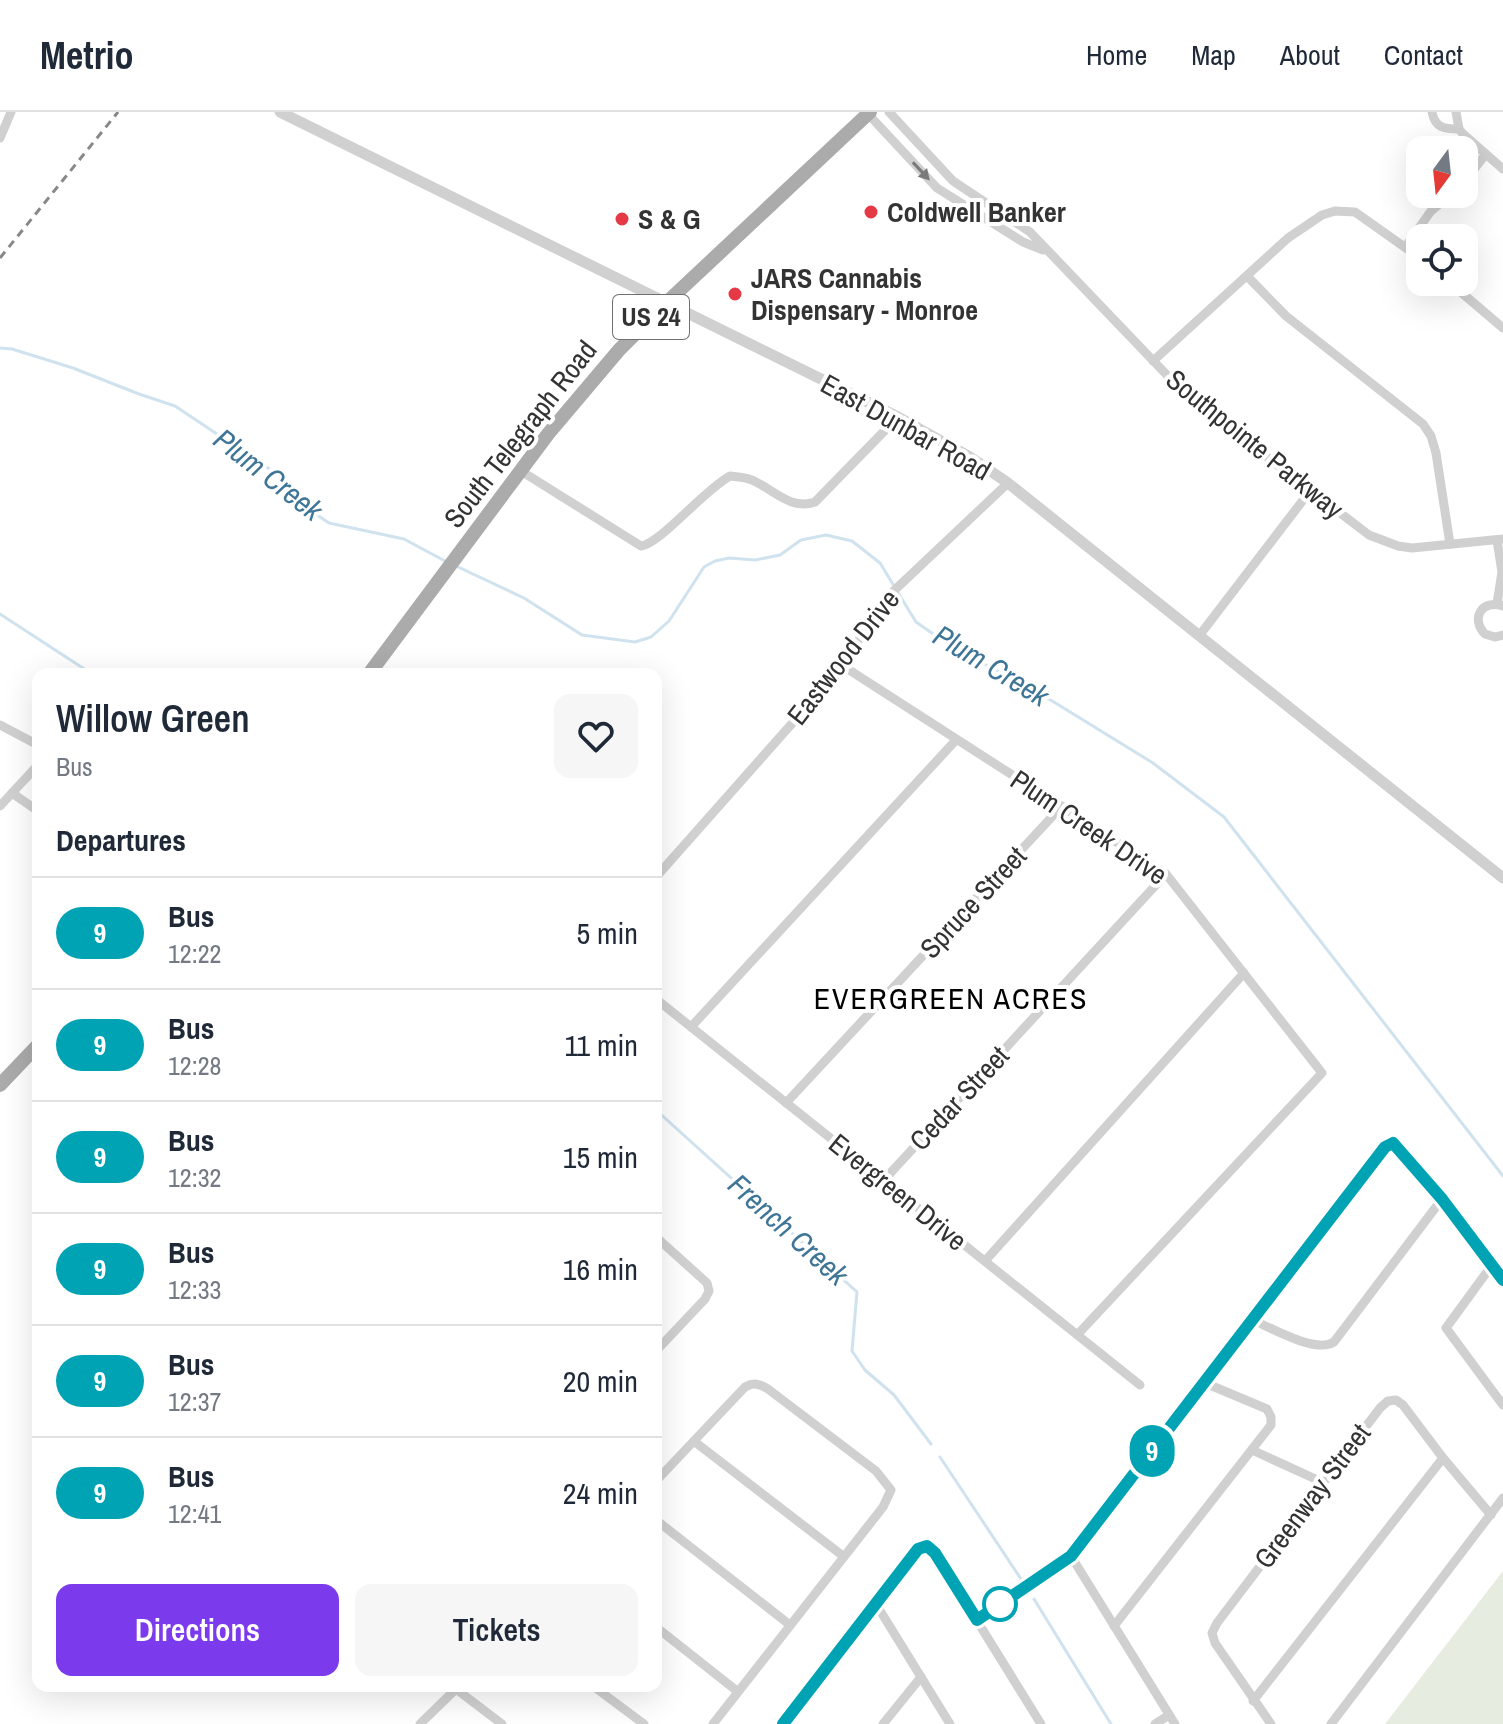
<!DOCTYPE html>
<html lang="en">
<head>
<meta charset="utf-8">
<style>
	body { margin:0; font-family:"Archivo Narrow",sans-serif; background:#f6f6f7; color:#1f2937; height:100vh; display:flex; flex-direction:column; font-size:30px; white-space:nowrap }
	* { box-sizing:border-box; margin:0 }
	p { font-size:26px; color:#747a83 }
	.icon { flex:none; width:44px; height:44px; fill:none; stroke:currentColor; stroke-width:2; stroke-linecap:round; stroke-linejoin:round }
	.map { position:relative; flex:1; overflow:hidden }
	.details { position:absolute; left:32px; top:556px; width:630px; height:1024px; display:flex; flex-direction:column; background:#fff; border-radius:16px; box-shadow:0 8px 32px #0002 }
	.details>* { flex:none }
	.badge { padding:0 16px; border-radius:26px; font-size:28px; line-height:52px }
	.needle { width:52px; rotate:195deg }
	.controls { position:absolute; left:1406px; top:24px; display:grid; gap:16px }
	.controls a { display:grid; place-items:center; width:72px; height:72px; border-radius:16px; background:#fff; box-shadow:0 8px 32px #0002; font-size:40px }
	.map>.badge { position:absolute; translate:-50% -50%; box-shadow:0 0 0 4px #fff }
	h2 { padding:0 24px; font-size:30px; line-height:72px }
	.round { display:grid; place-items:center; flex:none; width:84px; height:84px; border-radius:16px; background:#f6f6f7 }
	.headline { display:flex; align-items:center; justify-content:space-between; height:136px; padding:0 24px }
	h1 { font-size:38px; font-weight:600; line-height:60px }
	.button { display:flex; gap:16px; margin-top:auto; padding:16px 24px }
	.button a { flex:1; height:92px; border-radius:16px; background:#7c3aed; color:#fff; font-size:32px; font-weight:600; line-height:92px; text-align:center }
	.button a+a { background:#f6f6f7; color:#1f2937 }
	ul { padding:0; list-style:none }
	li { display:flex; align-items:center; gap:24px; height:112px; padding:0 24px; border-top:2px solid #e0e1e3 }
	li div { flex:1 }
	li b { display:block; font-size:30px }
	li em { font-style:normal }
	li .badge { min-width:88px; font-weight:700; text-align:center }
	header { display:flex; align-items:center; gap:48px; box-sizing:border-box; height:112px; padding:0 40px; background:#fff; border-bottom:2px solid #e0e1e3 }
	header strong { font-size:38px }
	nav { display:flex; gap:44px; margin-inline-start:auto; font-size:28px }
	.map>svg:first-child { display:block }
</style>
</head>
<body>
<header>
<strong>Metrio</strong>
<nav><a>Home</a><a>Map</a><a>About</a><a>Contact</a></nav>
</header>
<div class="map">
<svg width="1503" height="1612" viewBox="0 0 1503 1612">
	<rect width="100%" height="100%" fill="#fff"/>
	<path fill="#e6ecdf" d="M1503,1459V1612H1385Z"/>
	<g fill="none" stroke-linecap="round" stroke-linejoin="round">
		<g stroke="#cfe2ee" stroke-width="3">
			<path d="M0,236L12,237L73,256L139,282L175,294L277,362L299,391L329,411L404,427L445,449"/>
			<path d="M456,454L524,486L582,523L635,530L651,525L669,509L704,455L715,449L729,446L755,448L780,443L801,428L826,423L852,429L880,451L916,510L952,535L1036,579L1153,651L1224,705L1503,1064"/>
			<path d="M0,502L92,562"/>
			<path d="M656,998L857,1180L852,1239L865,1258L894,1283L931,1332"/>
			<path d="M940,1345L1021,1467"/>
			<path d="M1034,1487L1111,1612"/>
		</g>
		<g stroke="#d0d0d0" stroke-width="9">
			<path d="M889,0L953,69L1030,120L1187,284L1369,423L1398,434L1412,436L1503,427"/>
			<path d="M1432,0C1435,16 1444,17 1459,17"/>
			<path d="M1456,0L1459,17L1463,22L1503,57"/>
			<path d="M868,2L937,76L1023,130L1043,138"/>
			<path d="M0,26L11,0"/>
			<path d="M1464,70L1485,43"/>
			<path d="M1406,134L1431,99L1451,82"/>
			<path d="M1247,164L1286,204L1423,312L1431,324L1436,341L1450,432"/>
			<path d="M1449,170L1503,216"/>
			<path d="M1153,249L1288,126L1322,103L1335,99L1355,100L1420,146"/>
			<path d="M521,359L641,434C661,431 704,378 730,364C739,365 748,365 756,370C776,380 792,398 815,390L898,305"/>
			<path d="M1497,428L1502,460L1497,492"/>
			<path d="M1503,494C1482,487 1470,506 1485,522L1495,525L1503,523"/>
			<path d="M1199,524L1310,379"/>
			<path d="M843,554L1166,762L1322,961L1078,1222"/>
			<path d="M0,613L38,633"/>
			<path d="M12,681L38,699"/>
			<path d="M0,694L38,653"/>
			<path d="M656,765L843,554L882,490L1008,371"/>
			<path d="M656,887L1140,1273"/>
			<path d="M691,915L956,628"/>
			<path d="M786,991L1062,694"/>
			<path d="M883,1069L1166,762"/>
			<path d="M656,1125L707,1171L709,1179L705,1187L656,1239"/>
			<path d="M985,1149L1244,861"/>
			<path d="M1492,1153L1446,1216L1503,1293"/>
			<path d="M1251,1207C1271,1216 1316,1242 1334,1230L1442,1087"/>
			<path d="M695,1330L843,1444"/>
			<path d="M1252,1338L1322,1370"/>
			<path d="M656,1369L745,1275C754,1270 760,1272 768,1277L876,1359L891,1378L883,1395L713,1612"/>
			<path d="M656,1408L790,1513"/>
			<path d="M1071,1444L1175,1612"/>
			<path d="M876,1492L950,1612"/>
			<path d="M977,1508L1071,1444L1385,1035L1393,1031L1442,1087L1503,1168"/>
			<path d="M1114,1514L1271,1313V1305L1267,1297L1205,1271"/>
			<path d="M656,1515L737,1579"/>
			<path d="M593,1574L644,1612"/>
			<path d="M456,1577L502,1612"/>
			<path d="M1253,1589L1443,1346"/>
			<path d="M420,1612L459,1574"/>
			<path d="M783,1612L918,1437L927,1434L935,1441L1041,1612"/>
			<path d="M883,1612L921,1565"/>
			<path d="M1155,1612L1169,1603"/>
			<path d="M1271,1612L1215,1531L1212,1521L1217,1511L1380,1296L1388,1289L1396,1288L1403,1293L1443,1346L1491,1403"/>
			<path d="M1331,1612L1503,1386"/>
		</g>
		<path stroke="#d0d0d0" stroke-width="11" d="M280,0L898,305L970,345L1008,371L1503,766"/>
		<g stroke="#ababab" stroke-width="14">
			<path d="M369,562L548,322L619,238L665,192L870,0"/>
			<path d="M0,973L38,933"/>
		</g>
		<path stroke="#888" stroke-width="3" stroke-dasharray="8 6" stroke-linecap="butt" d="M0,146L118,0"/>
	</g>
	<defs><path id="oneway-solid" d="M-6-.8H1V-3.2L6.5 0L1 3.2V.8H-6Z" transform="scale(2)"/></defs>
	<use fill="#7a7a7a" href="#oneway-solid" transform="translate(921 59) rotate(47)"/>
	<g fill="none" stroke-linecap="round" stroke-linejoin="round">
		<defs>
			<path id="line" d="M783,1612L918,1437L927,1434L935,1441L977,1508L1071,1444L1385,1035L1393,1031L1442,1087L1503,1168"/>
		</defs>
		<use href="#line" stroke="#fff" stroke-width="18"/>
		<use href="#line" stroke="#00a3b4" stroke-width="12"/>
	</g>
	<g fill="#e63946" stroke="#fff" stroke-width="3">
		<circle cx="871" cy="100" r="8"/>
		<circle cx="622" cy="107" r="8"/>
		<circle cx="735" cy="182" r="8"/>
	</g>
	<circle fill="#fff" stroke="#00a3b4" stroke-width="4" cx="1000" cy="1492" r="16"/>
	<g text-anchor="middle" stroke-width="8" stroke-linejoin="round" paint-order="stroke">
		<rect fill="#fff" stroke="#707070" stroke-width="2" x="613" y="183" width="76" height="44" rx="6"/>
		<g font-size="26" font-weight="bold" fill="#333">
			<text x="651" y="214">US 24</text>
		</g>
		<g font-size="28" font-weight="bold" fill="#333" stroke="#fff" text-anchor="start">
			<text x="887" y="110">Coldwell Banker</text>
			<text x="638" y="117">S &amp; G</text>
			<text x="751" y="176">JARS Cannabis<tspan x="751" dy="32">Dispensary - Monroe</tspan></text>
		</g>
		<g font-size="28" fill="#333" stroke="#fff">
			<text transform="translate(906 315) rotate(29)" y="10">East Dunbar Road</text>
			<text transform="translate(520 322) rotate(-52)" y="10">South Telegraph Road</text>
			<text transform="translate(1255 332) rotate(39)" y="10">Southpointe Parkway</text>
			<text transform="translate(843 545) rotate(-52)" y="10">Eastwood Drive</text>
			<text transform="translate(1089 715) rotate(34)" y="10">Plum Creek Drive</text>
			<text transform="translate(973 790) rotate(-47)" y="10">Spruce Street</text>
			<text transform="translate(959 986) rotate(-47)" y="10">Cedar Street</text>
			<text transform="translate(898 1080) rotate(39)" y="10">Evergreen Drive</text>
			<text transform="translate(1312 1384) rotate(-53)" y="10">Greenway Street</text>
		</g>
		<g font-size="30" font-style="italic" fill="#3f7597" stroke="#fff">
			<text transform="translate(268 363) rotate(38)" y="10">Plum Creek</text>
			<text transform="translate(991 554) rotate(31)" y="10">Plum Creek</text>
			<text transform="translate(788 1118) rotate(42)" y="10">French Creek</text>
		</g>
		<g font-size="30" letter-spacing="2" fill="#000" stroke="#fff">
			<text x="951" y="897">EVERGREEN ACRES</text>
		</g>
	</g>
</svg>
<div class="controls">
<a><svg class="needle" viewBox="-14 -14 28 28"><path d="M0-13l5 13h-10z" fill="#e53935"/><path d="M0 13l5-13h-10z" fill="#747a83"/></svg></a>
<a><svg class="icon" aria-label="locate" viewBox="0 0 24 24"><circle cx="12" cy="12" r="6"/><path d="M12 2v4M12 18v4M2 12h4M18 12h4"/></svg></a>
</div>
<b class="badge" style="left:1152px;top:1339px;background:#00a3b4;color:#fff">9</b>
<section class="details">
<div class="headline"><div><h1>Willow Green</h1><p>Bus</p></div><a class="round"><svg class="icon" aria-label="heart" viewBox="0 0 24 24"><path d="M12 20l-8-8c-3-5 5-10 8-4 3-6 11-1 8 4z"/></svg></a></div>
<h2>Departures</h2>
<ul>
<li><span class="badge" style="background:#00a3b4;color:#fff">9</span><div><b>Bus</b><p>12:22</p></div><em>5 min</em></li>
<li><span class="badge" style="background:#00a3b4;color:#fff">9</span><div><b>Bus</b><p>12:28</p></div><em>11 min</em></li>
<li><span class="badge" style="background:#00a3b4;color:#fff">9</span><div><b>Bus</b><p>12:32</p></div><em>15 min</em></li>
<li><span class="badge" style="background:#00a3b4;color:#fff">9</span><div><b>Bus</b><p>12:33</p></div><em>16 min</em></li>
<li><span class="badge" style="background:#00a3b4;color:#fff">9</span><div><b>Bus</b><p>12:37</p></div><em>20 min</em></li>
<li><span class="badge" style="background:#00a3b4;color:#fff">9</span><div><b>Bus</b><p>12:41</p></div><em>24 min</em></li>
</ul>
<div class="button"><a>Directions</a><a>Tickets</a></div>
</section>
</div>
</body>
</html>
